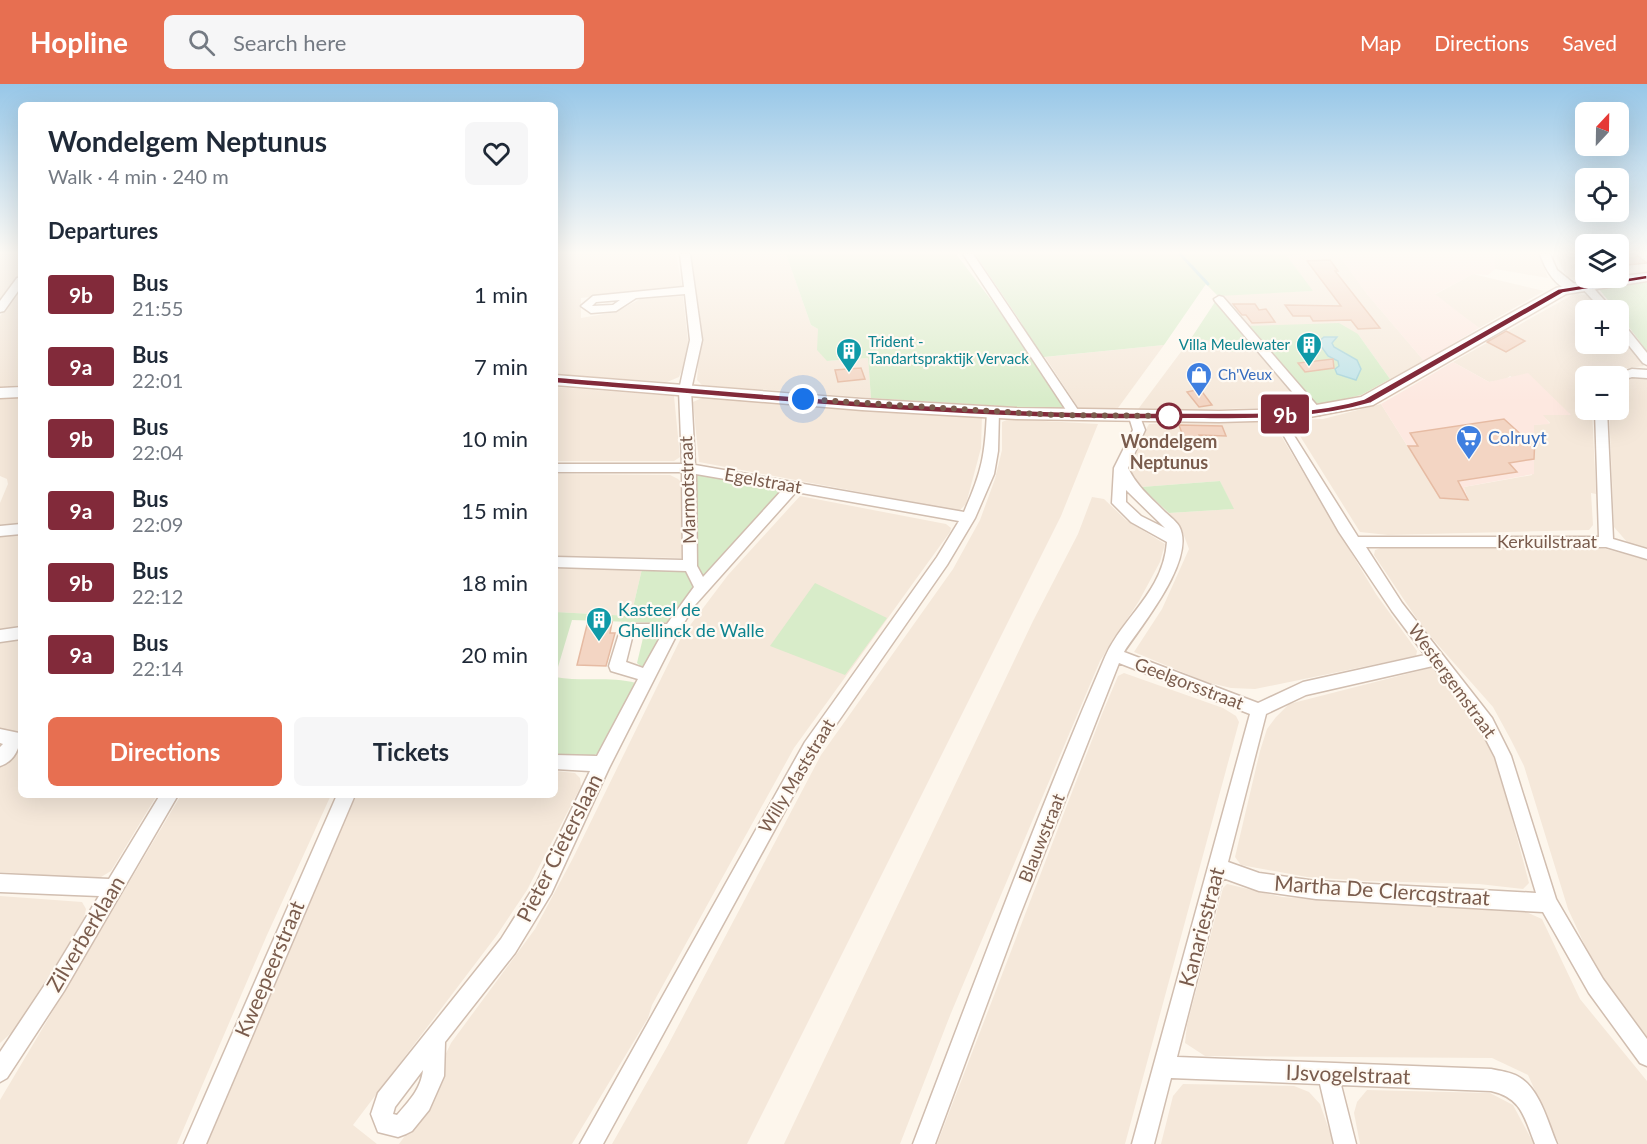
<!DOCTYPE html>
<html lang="en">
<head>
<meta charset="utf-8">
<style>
	body { margin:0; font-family:Lato,sans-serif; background:#f6f6f7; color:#1f2937; height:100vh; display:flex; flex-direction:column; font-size:22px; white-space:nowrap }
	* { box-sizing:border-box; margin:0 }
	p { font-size:20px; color:#747a83 }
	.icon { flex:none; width:33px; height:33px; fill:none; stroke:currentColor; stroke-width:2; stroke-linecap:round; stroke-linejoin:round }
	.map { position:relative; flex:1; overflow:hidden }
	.details { position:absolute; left:18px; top:18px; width:540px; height:696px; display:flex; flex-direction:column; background:#fff; border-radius:9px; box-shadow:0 6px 24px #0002 }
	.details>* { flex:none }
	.badge { padding:0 12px; border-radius:4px; font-size:21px; line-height:39px }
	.needle { width:39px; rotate:22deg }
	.fabs { position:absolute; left:1575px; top:18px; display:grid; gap:12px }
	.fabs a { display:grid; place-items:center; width:54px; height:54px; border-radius:9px; background:#fff; box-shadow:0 6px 24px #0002; font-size:30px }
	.you { position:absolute; width:30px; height:30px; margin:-15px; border:4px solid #fff; border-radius:50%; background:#1a73e8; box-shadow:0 0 0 9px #1a73e833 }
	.map>.badge { position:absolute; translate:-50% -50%; box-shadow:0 0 0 3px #fff }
	h2 { padding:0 30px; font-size:22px; line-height:54px }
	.round { display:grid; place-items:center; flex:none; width:63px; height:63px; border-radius:9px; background:#f6f6f7 }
	.summary { display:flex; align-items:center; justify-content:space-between; height:102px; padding:0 30px }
	h1 { font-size:28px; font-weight:700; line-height:45px }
	.action { display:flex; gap:12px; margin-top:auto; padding:12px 30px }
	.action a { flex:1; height:69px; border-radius:9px; background:#e76f51; color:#fff; font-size:24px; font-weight:700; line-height:69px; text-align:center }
	.action a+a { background:#f6f6f7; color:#1f2937 }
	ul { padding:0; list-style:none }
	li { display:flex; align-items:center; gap:18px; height:72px; padding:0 30px }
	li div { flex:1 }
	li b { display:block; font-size:22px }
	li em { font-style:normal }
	li .badge { min-width:66px; font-weight:700; text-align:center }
	header { display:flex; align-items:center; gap:36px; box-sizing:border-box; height:84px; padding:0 30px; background:#e76f51; color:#fff }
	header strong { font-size:28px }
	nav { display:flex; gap:33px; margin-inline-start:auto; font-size:21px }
	.search { width:420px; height:54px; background:#f6f6f7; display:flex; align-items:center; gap:15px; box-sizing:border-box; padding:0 21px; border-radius:9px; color:#747a83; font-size:22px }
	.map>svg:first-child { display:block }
</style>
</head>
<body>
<header>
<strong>Hopline</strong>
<div class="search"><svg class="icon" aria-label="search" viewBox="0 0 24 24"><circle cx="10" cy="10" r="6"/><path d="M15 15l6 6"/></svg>Search here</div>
<nav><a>Map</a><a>Directions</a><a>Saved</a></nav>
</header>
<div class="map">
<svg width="1647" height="1060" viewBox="0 0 1647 1060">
	<rect width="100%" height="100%" fill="#fdf6ec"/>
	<g fill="#f5e8da">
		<path d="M0,170H21V188L0,217Z"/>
		<path d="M555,170H676L682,202L581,214V234L616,228L640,215L683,212L688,258L684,281L679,293L667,298L555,290Z"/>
		<path d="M690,170H786L811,241L818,245L827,277L868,274L871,314L702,301L697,296L701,241Z"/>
		<path d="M1338,170L1367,210L1424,277L1390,295L1358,250L1245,242L1223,211L1312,207L1286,171Z"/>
		<path d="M1495,170H1539L1548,194L1495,185Z"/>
		<path d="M1555,170H1585L1586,194H1593L1574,196L1567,193Z"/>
		<path d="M1473,190L1544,207L1479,244L1434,211Z"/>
		<path d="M21,205V301L0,303V232Z"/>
		<path d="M1574,210L1588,211L1601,226H1586V260H1618L1619,249L1644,282L1613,286L1600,292H1586V326H1592L1596,410L1591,409L1593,441L1589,446L1388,451L1360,448L1290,336L1323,335L1381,320L1440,414L1468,416L1464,403L1532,391L1534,341L1550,339L1542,331L1570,330L1510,292L1505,296L1489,298L1453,278Z"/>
		<path d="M1192,253L1219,259L1230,268L1259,264L1304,316L1257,324L1136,328Z"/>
		<path d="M1164,261L1115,328L1079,325L1045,273Z"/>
		<path d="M1634,293L1647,295V464L1628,459L1614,443L1609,326H1618L1619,300Z"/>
		<path d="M555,303L674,312L680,373L674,377H555Z"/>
		<path d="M21,313V439L0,441V419L8,400L7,395L0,392V315Z"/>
		<path d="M702,314L982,331L981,364L966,420L960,426H955L699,378L693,318Z"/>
		<path d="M1009,335L1098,340L1061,432L747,1060H612L667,963L821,671L953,485L980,436L995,395L1002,366V338Z"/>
		<path d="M1271,335L1376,510L1417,567L1416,572L1255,605L1231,604L1206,598L1134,568L1162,525L1189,465L1180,441L1169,429L1233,425L1220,397L1141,403L1130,394L1126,385L1129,376L1149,340Z"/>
		<path d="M555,390L670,391L678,395L681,398L685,469L683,474L555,472Z"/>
		<path d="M800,412L946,440L951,444L950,448L794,664L652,921L648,934L572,1060H399L431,1016L439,984L451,959L535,845L573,774L682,552L728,491Z"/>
		<path d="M1092,413L1104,415L1126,436L1165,460L1160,478L1139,517L1100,577L951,929L900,1060H784L1033,537L1078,450Z"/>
		<path d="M21,451V542L0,545V453Z"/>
		<path d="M1574,463L1606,465L1647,476V957L1593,879L1568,825L1524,682L1511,656L1493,623L1423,544L1374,471L1375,466L1381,464Z"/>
		<path d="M555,483L642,485L631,532L555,528Z"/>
		<path d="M21,556V649L0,648V559Z"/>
		<path d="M1430,584H1434L1469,626L1486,655L1500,689L1529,799L1523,805L1479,800L1365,797L1307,793L1241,781L1235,773L1260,667L1267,645L1276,633L1289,620Z"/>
		<path d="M1124,589L1223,624L1236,632L1239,638L1125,1060H937L1102,630L1118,592Z"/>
		<path d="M21,652V711H157L111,787L101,793L93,795L0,788V681H4Z"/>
		<path d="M555,687L575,689L580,694L581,702L527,806L497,851L353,1041L377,1060H207L329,765L357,711H555Z"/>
		<path d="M181,711H331L267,851L177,1060H0V1016Z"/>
		<path d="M1227,800L1282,813L1526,828L1542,835L1580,915L1647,997V1060H1559L1528,991L1492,974L1205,972L1185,959L1187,941L1223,804Z"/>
		<path d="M0,812L82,818L86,825L84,834L19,942L0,959Z"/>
		<path d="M1183,1000L1294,1002L1309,1008L1320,1020L1334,1060H1161L1173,1012Z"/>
		<path d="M1367,1006L1490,1009L1513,1021L1534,1060H1360L1354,1029L1357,1018Z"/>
	</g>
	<g fill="#fde8e0">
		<path d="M1305,170H1495V185L1488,191L1473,190L1435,210L1479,244L1424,277L1367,210L1338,170Z"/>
		<path d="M1453,278L1489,298L1528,289L1571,331H1543L1550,340L1534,341V390L1464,403L1468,416L1440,414L1381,320Z"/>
	</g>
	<g fill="#d8ecc9">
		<path d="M786,170H956L1011,242L1022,240L975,170H1305L1287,172L1313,207L1218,212L1206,200L1164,261L1034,274L1065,326L871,314L868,274L827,277L817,266L818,245L811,241Z"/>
		<path d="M1647,198V267L1619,230L1618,226H1616L1599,205Z"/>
		<path d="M1217,215L1258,264L1230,268L1219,259L1192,253Z"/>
		<path d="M1339,239L1358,250L1390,295L1361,311L1316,322L1245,242Z"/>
		<path d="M697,392H715L778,404L782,408L673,537L662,539L572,536L555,593C582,598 610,592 636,599L603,667L592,672L555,670V528L631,532L642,485L692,486Z"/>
		<path d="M1220,397L1234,425L1169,429L1141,403Z"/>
		<path d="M815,499L887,534L845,591L770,562Z"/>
		<path d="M650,548L665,550L643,584L637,579L643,554Z"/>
	</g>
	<path fill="#bfe3e8" stroke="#a5d3da" stroke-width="1.5" d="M1324,253H1337L1332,259L1334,263L1357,276L1361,285L1356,296L1337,290L1335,285L1339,282L1338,277L1328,272L1318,258Z"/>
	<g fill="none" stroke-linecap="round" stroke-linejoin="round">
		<path stroke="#a5d3da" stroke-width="3" d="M1180,170L1208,200"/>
	</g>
	<g fill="#f3d5c3" stroke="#e6bba3" stroke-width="1.5">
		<path d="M1618,170H1635L1647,179L1618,182Z"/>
		<path d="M1330,176L1338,187H1335L1380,244L1358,245L1351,236L1313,237L1310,232H1293L1285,221L1341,222L1307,177Z"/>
		<path d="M1233,220H1255L1259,226L1266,225L1275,238L1252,239L1246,231H1242Z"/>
		<path d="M1506,247L1525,257L1506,268L1487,258Z"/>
		<path d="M1333,275L1334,284L1305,288L1298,279Z"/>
		<path d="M861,284L865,295L838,298L835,286Z"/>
		<path d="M1200,305L1212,321L1199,323L1187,308Z"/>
		<path d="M1504,335L1525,354L1535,353L1534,375L1509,379L1517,388L1458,397L1468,416L1440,414L1408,362H1418L1410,349Z"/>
		<path d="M1179,341L1222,342L1226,352L1199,351L1204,362H1192L1190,355H1184Z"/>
		<path d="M588,537L612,538L610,549H615L606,582L577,581Z"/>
	</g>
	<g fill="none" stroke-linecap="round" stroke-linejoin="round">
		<defs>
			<g id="street">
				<path d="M680,170H690L702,256L691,306L695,381L964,428C982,387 985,372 987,327L993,323L999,327L998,367L994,390L975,434L947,481L817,668L603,1060H580L805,658L937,473L959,437L796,408L695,521L677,550L609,684L551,810L515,869L445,958L444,992L429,1026L412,1047L406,1050L398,1053L378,1048L371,1030L378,1009L501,855L537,798L590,687L555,685V671L597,672L638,595L611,587L609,582L622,540H667L694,503L686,487L555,483V473L683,476L682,388H555V380H682L679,306L690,256L685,210L636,214L616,227L591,229L581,222L593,212L684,203ZM620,216L613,221L592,222L596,218ZM696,390L783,405L703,493L697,482ZM633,550L661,552L643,584L626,578ZM423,986C421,1005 409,1017 397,1031L393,1030L395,1023Z"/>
				<path d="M963,170H973L1080,329V335H1072Z"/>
				<path d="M1540,170H1550L1557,186L1577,202V206C1558,209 1545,185 1540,170Z"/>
				<path d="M21,193V203L4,227L0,228V217L17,194Z"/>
				<path d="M1581,199H1589L1613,226H1602L1581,203Z"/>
				<path d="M1219,212L1223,213L1320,325V331H1312L1215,217L1214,215Z"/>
				<path d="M1618,237L1622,238L1647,269V281L1643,279L1618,248Z"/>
				<path d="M1632,285L1647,286V294L1632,293L1618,297V292H1612Z"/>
				<path d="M1595,326H1607L1613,455L1647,465V475L1606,463H1366L1402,519L1492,634L1511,672L1556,815L1603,895L1647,955V982L1640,979L1589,909L1543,828L1316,815L1259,807L1223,794L1177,973L1491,985C1500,987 1511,988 1519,993C1540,1005 1548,1039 1557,1060H1535C1524,1033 1522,1014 1491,1007L1341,1001L1356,1060H1334L1320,1000L1171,994L1154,1060H1132L1250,630L1119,579L1018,836L935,1060H913C975,897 1036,733 1105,573C1123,532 1163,509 1167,458L1131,438L1112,419L1114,384L1133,346L1129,333L1131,330H1139L1145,346L1128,384C1136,401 1149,412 1163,426C1168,431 1175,436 1179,442C1197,475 1141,542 1124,568L1258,619L1303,598L1425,571L1392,527L1339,448L1272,331L1274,328H1282L1293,350L1358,453H1599ZM1126,406L1165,444L1141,432L1126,418ZM1433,582L1480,644L1495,673L1536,809L1316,797L1259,789L1228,778L1266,630L1306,611Z"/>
				<path d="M21,440V450L0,452V442Z"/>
				<path d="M21,543V555L0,558V546Z"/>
				<path d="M0,645L19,649L21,653C19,666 13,678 0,682V663L3,660L0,659Z"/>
				<path d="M160,711H178L64,907L7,994L0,998V968L50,893L99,812L0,808V790L109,795Z"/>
				<path d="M337,711H355L206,1060H184Z"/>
			</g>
			<g id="secondary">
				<path d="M1647,189V197L1566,210L1373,321L1294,336L1219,338L1016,335L862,326L555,301V291L862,315L1016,324L1219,327L1294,325L1361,313L1556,204L1585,197Z"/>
				<path d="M21,303V313L0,314V304Z"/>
			</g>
		</defs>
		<use href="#street" stroke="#d1beb0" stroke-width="3"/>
		<use href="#secondary" stroke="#d6c0b0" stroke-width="3"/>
		<use href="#street" fill="#fff" fill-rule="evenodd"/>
		<use href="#secondary" fill="#fff" fill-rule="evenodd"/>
	</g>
	<linearGradient id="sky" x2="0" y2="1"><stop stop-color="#97c7e8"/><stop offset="0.53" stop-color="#fefbf6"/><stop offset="1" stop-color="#fefbf6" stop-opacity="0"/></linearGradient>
	<rect width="1647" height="318" fill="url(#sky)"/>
	<path fill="#822a3a" stroke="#fff" stroke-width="1.5" d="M1647,191V195L1563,209L1371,319C1304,339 1232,334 1163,335C960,336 757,315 555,299L550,296L555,293C758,309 962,330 1166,329C1231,328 1301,334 1364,315L1558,205Z"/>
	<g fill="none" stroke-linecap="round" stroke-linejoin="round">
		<path stroke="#7a5c4d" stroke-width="6" stroke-dasharray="0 10.8" d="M803,315L1054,331L1176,332H1169"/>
	</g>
	<defs>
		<symbol id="building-pin" viewBox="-11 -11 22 30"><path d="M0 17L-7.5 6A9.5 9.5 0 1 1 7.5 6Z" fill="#0f9aa8" stroke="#fffaf3"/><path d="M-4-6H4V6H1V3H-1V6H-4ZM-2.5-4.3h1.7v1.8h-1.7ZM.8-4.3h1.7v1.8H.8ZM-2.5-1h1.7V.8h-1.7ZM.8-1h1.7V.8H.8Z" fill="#fff"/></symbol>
		<symbol id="shop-pin" viewBox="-11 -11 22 30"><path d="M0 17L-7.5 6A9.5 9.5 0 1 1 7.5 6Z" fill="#3f7fe0" stroke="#fffaf3"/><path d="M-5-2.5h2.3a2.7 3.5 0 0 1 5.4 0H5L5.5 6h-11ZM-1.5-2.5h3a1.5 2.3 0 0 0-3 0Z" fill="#fff"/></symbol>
		<symbol id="supermarket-pin" viewBox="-11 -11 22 30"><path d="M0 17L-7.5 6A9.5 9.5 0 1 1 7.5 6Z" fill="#3f7fe0" stroke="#fffaf3"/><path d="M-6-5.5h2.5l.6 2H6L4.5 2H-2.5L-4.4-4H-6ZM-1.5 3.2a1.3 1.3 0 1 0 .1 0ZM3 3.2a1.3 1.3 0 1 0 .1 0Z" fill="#fff"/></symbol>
	</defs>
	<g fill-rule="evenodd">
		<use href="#building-pin" x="1294" y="246" width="30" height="40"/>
		<use href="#building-pin" x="834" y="252" width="30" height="40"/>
		<use href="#shop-pin" x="1184" y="276" width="30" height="40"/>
		<use href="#supermarket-pin" x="1454" y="339" width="30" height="40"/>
		<use href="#building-pin" x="584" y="521" width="30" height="40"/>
	</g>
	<circle fill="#fff" stroke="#822a3a" stroke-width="3" cx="1169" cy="332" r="12"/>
	<g text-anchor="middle" stroke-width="4.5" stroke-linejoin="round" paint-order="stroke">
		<g font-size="15" fill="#0d838f" stroke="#fffaf3" text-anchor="start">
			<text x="868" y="263">Trident -<tspan x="868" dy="17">Tandartspraktijk Vervack</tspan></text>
			<text x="1290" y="266" text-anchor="end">Villa Meulewater</text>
		</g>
		<g font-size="15" fill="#366cbe" stroke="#fffaf3" text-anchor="start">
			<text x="1218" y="296">Ch'Veux</text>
		</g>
		<g font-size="18" fill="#366cbe" stroke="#fffaf3" text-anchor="start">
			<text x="1488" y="360">Colruyt</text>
		</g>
		<g font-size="18" font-weight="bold" fill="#7a5c4d" stroke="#fffaf3">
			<text x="1169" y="364">Wondelgem<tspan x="1169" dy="21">Neptunus</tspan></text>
		</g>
		<g font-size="18" fill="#7a5c4d" stroke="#fffaf3">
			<text transform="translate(763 397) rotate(10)" y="6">Egelstraat</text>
			<text transform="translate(688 406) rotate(-92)" y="6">Marmotstraat</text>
			<text x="1547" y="464">Kerkuilstraat</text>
			<text transform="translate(1452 597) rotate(54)" y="6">Westergemstraat</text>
			<text transform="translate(1189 600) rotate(21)" y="6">Geelgorsstraat</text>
			<text transform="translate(797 692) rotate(-59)" y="6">Willy Maststraat</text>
			<text transform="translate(1042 754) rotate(-68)" y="6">Blauwstraat</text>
		</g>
		<g font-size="18" fill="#0d838f" stroke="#fffaf3" text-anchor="start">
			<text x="618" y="532">Kasteel de<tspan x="618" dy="21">Ghellinck de Walle</tspan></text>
		</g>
		<g font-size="21" fill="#7a5c4d" stroke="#fffaf3">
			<text transform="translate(560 764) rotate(-63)" y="7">Pieter Cieterslaan</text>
			<text transform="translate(1382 807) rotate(4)" y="7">Martha De Clercqstraat</text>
			<text transform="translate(1202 843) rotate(-75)" y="7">Kanariestraat</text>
			<text transform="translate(86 850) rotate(-59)" y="7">Zilverberklaan</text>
			<text transform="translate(270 885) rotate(-67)" y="7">Kweepeerstraat</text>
			<text transform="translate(1348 991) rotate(2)" y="7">IJsvogelstraat</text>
		</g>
	</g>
</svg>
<div class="fabs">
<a><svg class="needle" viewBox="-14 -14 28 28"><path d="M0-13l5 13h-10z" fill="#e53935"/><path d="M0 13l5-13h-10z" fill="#747a83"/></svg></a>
<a><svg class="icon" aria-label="locate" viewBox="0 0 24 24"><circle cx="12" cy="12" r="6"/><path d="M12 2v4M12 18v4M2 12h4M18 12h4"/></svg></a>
<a><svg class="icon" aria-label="layers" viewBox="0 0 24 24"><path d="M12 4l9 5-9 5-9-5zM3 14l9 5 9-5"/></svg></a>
<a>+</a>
<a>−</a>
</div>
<div class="you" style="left:803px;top:315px"></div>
<b class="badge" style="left:1285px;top:330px;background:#822a3a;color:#fff">9b</b>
<section class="details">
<div class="summary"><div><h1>Wondelgem Neptunus</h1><p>Walk · 4 min · 240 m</p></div><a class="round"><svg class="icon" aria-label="heart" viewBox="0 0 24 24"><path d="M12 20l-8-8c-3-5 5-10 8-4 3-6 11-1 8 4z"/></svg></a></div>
<h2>Departures</h2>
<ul>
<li><span class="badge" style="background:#822a3a;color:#fff">9b</span><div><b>Bus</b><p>21:55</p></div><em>1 min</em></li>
<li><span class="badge" style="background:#822a3a;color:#fff">9a</span><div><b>Bus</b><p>22:01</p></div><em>7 min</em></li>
<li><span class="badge" style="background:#822a3a;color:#fff">9b</span><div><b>Bus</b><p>22:04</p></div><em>10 min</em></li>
<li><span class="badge" style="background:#822a3a;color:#fff">9a</span><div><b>Bus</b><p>22:09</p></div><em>15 min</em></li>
<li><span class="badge" style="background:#822a3a;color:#fff">9b</span><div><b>Bus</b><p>22:12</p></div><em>18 min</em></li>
<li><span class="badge" style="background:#822a3a;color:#fff">9a</span><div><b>Bus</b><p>22:14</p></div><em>20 min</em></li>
</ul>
<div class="action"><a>Directions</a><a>Tickets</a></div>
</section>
</div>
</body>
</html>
